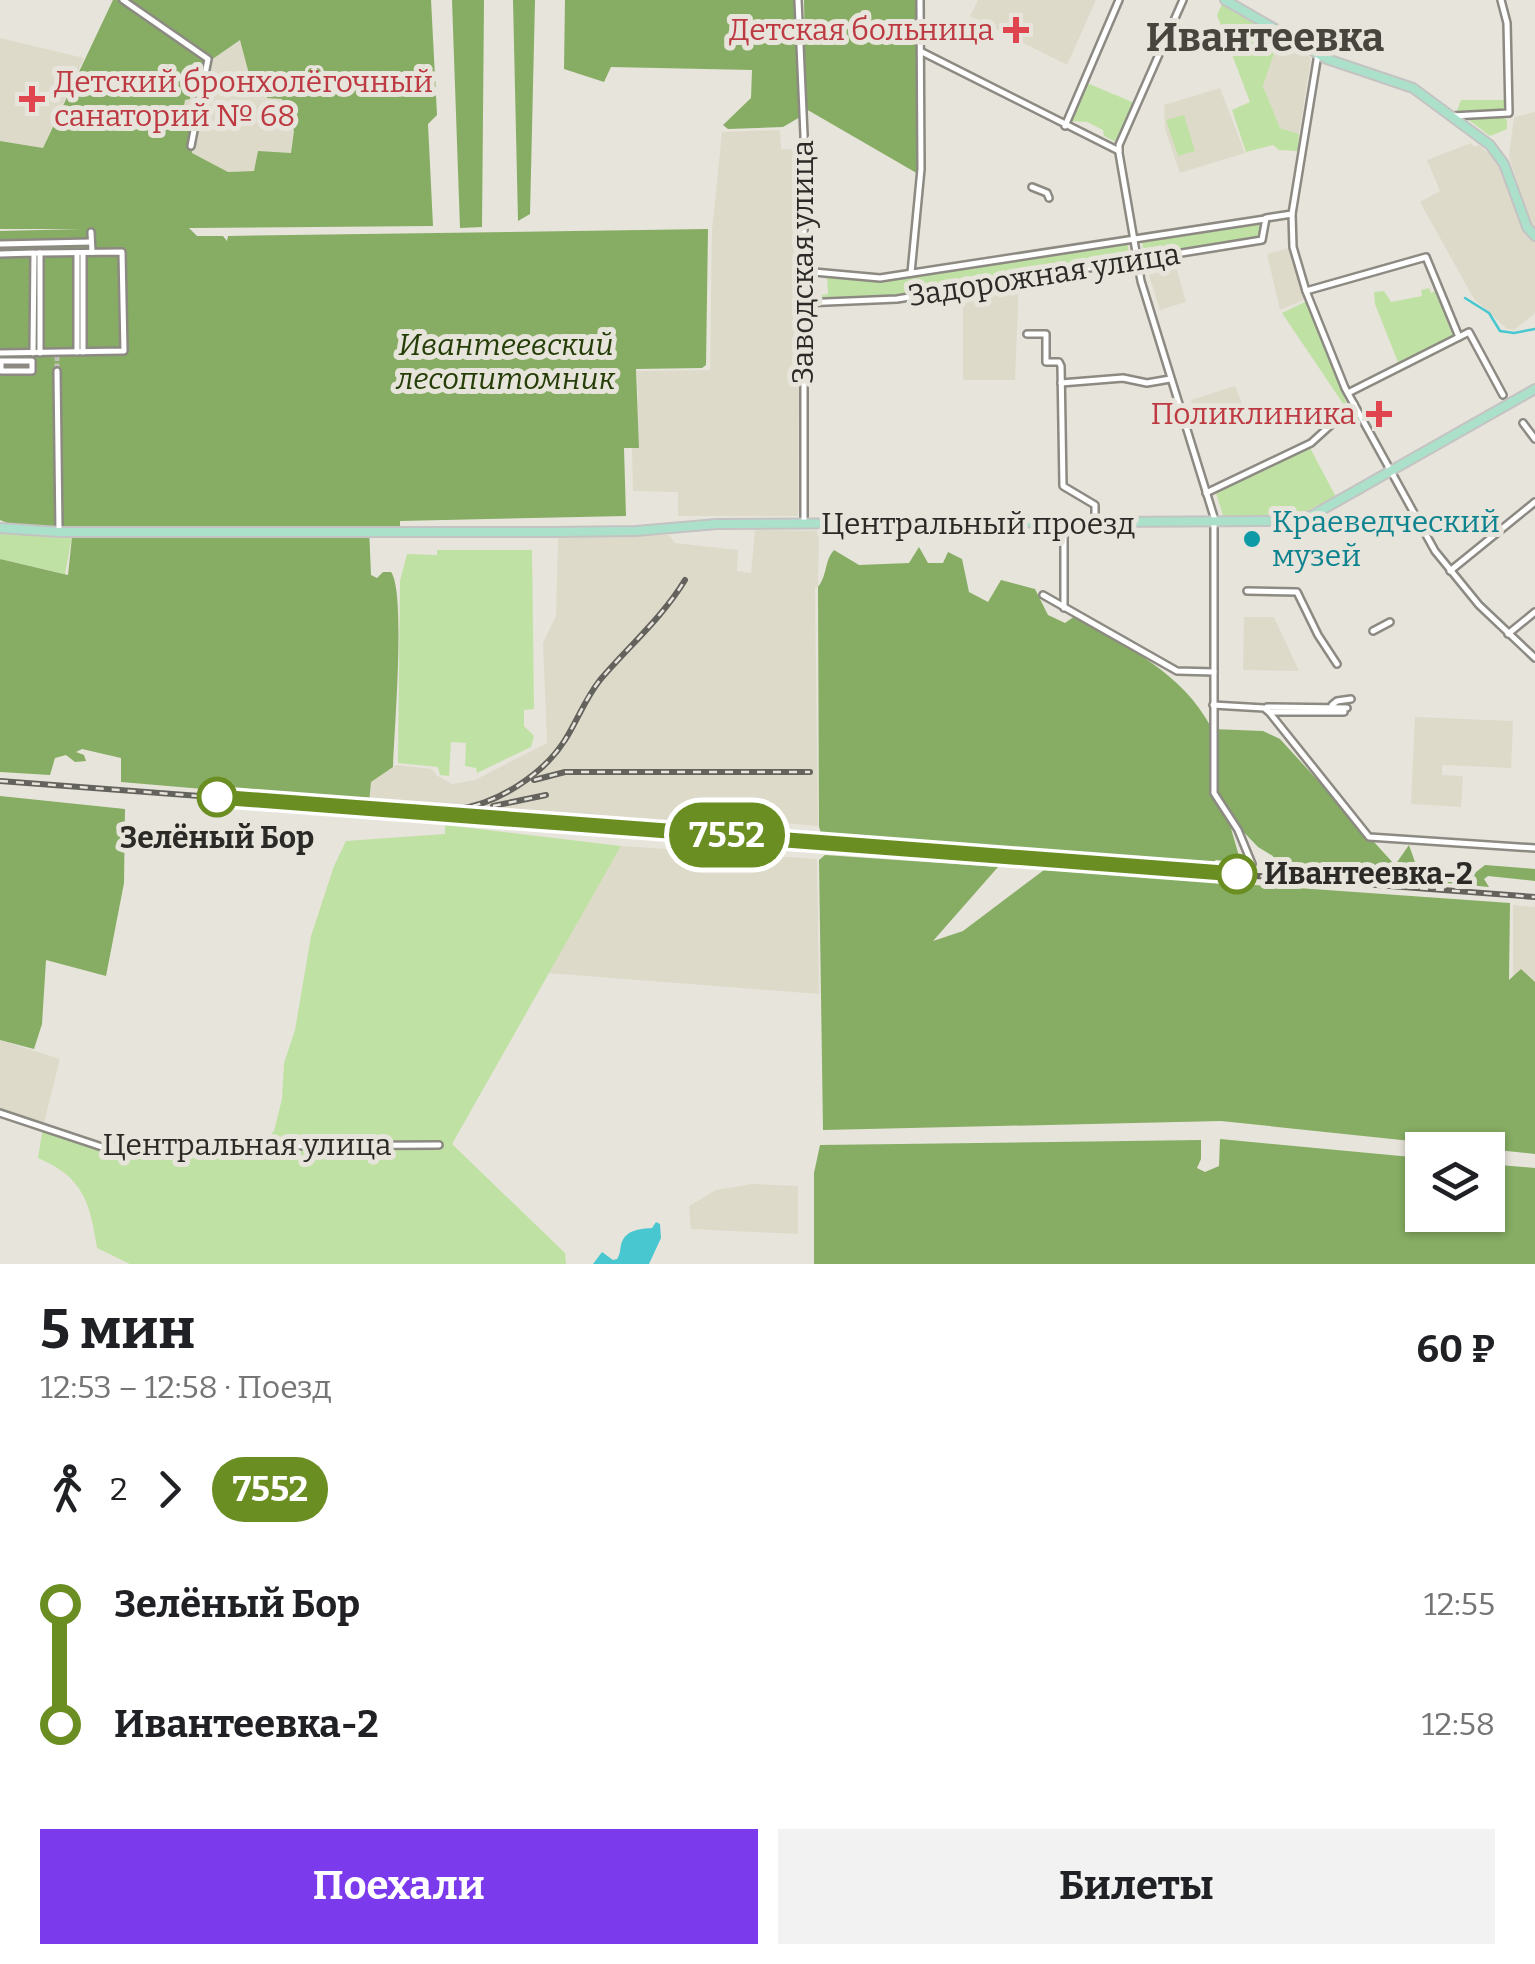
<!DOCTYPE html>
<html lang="ru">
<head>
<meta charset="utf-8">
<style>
	body { margin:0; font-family:Bitter,serif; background:#f2f2f2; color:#202124; height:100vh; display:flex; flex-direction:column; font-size:38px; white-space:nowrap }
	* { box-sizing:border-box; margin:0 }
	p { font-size:32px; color:#757577 }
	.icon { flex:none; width:55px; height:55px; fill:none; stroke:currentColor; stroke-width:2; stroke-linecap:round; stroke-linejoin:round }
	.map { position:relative; height:1264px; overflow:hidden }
	.drawer { display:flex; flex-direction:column; background:#fff; flex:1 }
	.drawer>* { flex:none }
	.badge { padding:0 20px; border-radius:32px; font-size:35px; line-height:65px }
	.controls { position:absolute; left:1405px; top:1132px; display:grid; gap:20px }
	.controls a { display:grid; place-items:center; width:100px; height:100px; border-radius:0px; background:#fff; box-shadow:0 2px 8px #0004; font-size:50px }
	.map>.badge { position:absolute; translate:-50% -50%; box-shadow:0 0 0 5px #fff }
	.legs { display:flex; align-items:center; gap:15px; height:110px; padding:0 40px; font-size:32px }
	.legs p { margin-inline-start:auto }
	.overview { display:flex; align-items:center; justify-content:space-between; height:170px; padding:0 40px }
	h1 { font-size:55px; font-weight:700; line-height:75px }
	.cta { display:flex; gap:20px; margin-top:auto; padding:20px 40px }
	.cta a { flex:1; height:115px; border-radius:0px; background:#7c3aed; color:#fff; font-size:40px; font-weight:700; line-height:115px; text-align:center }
	.cta a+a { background:#f2f2f2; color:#202124 }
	ul { padding:0 40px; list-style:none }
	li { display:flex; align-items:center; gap:35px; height:120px; font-size:38px }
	li i { display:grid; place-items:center; width:15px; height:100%; margin:0 12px; background:currentColor }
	li i::after { content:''; width:25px; height:25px; margin:-12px; border:8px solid; border-radius:50%; background:#fff }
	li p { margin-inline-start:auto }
	li:first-child i { background:linear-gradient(#0000 50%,currentColor 0) }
	li:last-child i { background:linear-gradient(currentColor 50%,#0000 0) }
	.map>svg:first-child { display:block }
</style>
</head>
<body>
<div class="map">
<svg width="1535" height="1264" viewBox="0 0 1535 1264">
	<rect width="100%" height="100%" fill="#e7e4db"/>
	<g fill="#dedaca">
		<path d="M978,0H1096L1067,65L970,16Z"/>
		<path d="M0,38L84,58L43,148L0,141Z"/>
		<path d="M240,39L267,82L282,98L294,131L291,153L255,171L228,172L191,153L190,117L183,114L185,100L190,99L191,74Z"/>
		<path d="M1279,39L1311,58L1299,134L1280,128L1263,86Z"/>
		<path d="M1220,88L1245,153L1180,173L1165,129L1164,105Z"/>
		<path d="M1535,112V228L1532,229L1518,194V185L1509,156L1514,117Z"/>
		<path d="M780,130L781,149L801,150L798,516H678V492L633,491L632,448L639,447L637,371L710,370L712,230L722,132Z"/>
		<path d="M1471,143L1474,147L1479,145L1497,161L1525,230L1535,242V313L1514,330L1507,329L1474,299L1420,202L1440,191L1427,160Z"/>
		<path d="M1289,248L1306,299L1280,310L1267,254Z"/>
		<path d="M1176,267L1186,302L1160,310L1149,275Z"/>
		<path d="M1019,281L1015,380H963V289Z"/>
		<path d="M1235,386L1247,415L1216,428L1214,422L1199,426L1191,400Z"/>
		<path d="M755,530L819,531L818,587H815L818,826L678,814L675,824L369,803L370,782L396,765L432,769L436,775L452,784L475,780L547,743L543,643L556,616L558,537L669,535L675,543L738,550L737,571L751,573Z"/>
		<path d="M1244,617H1274L1299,671L1243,670Z"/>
		<path d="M1415,717L1513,721L1511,768L1442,765V775L1463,776L1461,807L1411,804Z"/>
		<path d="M621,846L817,859L819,994L548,973Z"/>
		<path d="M1513,905L1535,907V1000L1513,984Z"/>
		<path d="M0,1040L60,1059L43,1127L0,1113Z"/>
		<path d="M752,1184L798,1186V1234L691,1229L689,1206L716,1190Z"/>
	</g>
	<g fill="#c0e1a4">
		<path d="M1223,2L1279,39L1263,86L1280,128L1299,134L1298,151L1279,150L1273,145L1246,152L1232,110L1250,102L1217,15Z"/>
		<path d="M1087,83L1137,104L1118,143L1104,136L1103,130L1087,122L1071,121Z"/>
		<path d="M1461,100H1506L1502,117L1507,120V129L1490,136L1457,111Z"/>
		<path d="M1184,115L1195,151L1178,156L1166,120Z"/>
		<path d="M1265,222L1261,237L1144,256L1142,239Z"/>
		<path d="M1127,241L1130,258L1104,265L897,299L822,303V295L828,294L827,275L881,278L1056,248Z"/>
		<path d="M1429,288L1431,293L1435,291L1453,336L1398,362L1375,304L1374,292L1384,291L1391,302L1422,296L1421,290Z"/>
		<path d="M1307,301L1347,404L1344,405L1282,313Z"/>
		<path d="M1309,446L1336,497L1294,517L1224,519L1216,493Z"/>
		<path d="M0,533L72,536L65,574L0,559Z"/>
		<path d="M437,550H532L534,709L524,710V726L534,736L531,747L477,773L476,768L465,766L466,743L451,742L449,776L440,775L438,767L398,763L400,581L407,554L437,555Z"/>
		<path d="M445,825L621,846L452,1144L565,1253L566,1264H130L97,1248C90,1202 83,1177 38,1158L43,1127L93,1146L258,1148L274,1131L282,1099L284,1063L295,1030L311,936L334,866L346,841L445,834Z"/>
	</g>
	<g fill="#86ad63" fill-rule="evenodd">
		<path d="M113,0H431L437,115L428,124L433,226L189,228L197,236H223L227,241L228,236L708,229L706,365L702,368L636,369L639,448H624L626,516L400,521V527H369L371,575L377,578L383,572H391C406,592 394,733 393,767L371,782L369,803L121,782V758L82,749L76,752L84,755L86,761L75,762L66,755L55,758L50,775L0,772V559L68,575L72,537L19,535L12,525L0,520V231L83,229H0V141L43,148ZM240,40L249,74L266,81L267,98L282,99L294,131L291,153L258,151L254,171L228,172L192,153L190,117L183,113L185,100L190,99L191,74Z"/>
		<path d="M452,0H484L482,227L460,228Z"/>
		<path d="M513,0H535L530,214L518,221Z"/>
		<path d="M565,0H796L800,117L783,127L728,129L723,125L751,98L752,70L611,67L604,82L564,69Z"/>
		<path d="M804,0H917L920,175L806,109Z"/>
		<path d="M919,547L928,563H943L948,552L962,559L969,592L988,602L1001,580L1035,589L1048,615L1065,623L1075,616C1128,649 1183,672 1212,729L1263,731L1280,739L1395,865L1409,845L1416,865L1440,873L1471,876L1485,865L1535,869V881L1488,876L1484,879L1489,887L1404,879L1399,873C1374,881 1311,874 1288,860L1280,864L1273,862V856L1258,847L1233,821L1230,825L1241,863L1216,860L1211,865L823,839L819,827L818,587C828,574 824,561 834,550L859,565L909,563Z"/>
		<path d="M0,796L125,809L124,883L106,976L46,960L42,1024L34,1049L0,1040Z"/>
		<path d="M825,855L998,867L933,941L963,931L1044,870L1510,903L1509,980L1521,969L1535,982V1154L1221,1121L823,1130L819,860Z"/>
		<path d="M1220,1139L1422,1158V1215H1488V1164L1535,1168V1264H814V1173L820,1145L1201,1140V1159L1197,1168L1205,1172L1219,1166Z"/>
	</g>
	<path fill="#49c7d0" d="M656,1222L660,1224L661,1238L649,1264H593L602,1252L613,1260L617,1259C620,1255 620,1250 621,1245C625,1229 641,1229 652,1228Z"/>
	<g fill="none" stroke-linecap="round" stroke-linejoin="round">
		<path stroke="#49c7d0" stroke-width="2.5" d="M1465,298L1489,313L1500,331L1514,333L1535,329"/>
		<path stroke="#c1bfb7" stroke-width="5" stroke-dasharray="5 2.5" stroke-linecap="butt" d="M57,356V371"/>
		<defs>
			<g id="minor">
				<path d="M123,0L208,59L191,146"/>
				<path d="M798,0L804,135V522"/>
				<path d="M1183,0L1119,145V153L1141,281L1214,517V793L1238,830L1252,864"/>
				<path d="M922,52L1119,151"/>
				<path d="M1318,54L1292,214L1293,247L1306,291L1345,388L1435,551L1479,605L1535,658"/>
				<path d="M1452,116L1509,113L1507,23L1501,0"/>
				<path d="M1065,126L1119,0"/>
				<path d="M1032,187L1047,193L1049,198"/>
				<path d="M91,232L92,252"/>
				<path d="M0,244L91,242"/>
				<path d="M37,253H40V353"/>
				<path d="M77,253V352"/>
				<path d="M83,253V352"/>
				<path d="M0,254L34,253L33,353"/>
				<path d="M803,271L880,278L1265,219"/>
				<path d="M911,273L921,169L920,0"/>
				<path d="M1306,291L1426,257L1459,337"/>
				<path d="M803,303L897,299L1262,240L1266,218L1292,214"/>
				<path d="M1027,334H1046V362H1059L1061,366L1063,486L1095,505V513"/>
				<path d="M0,353L124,351L122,252L40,253"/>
				<path d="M0,361H32V371H1V361"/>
				<path d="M57,371L59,532"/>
				<path d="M1061,383L1123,378L1147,383L1170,379"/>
				<path d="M1348,393L1469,332L1503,395"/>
				<path d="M1523,423L1535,439"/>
				<path d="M1206,493L1311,443L1354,404"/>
				<path d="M1450,571L1535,502"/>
				<path d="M1247,591L1297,592L1318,635L1337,664"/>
				<path d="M1043,595L1177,671L1214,672"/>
				<path d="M1064,608V523"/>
				<path d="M1373,631L1390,622"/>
				<path d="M1508,634L1535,612"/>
				<path d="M1213,705L1264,708L1269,712L1369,837L1535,848"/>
				<path d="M1332,705L1337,701L1351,699"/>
				<path d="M1267,707L1347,708"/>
				<path d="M1269,712H1344"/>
				<path d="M0,1113L102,1147L439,1145"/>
			</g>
			<g id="major">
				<path d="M1225,0L1327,59L1413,88L1490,145L1504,164L1527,227L1535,236"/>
				<path d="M0,528L59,532H553L636,531L717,524L1296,521L1313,515L1535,389"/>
			</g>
		</defs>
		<use href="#minor" stroke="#8c8a82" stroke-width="10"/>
		<use href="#major" stroke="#c4c3c3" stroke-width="12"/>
		<use href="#minor" stroke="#fff" stroke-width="5"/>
		<use href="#major" stroke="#abe1cb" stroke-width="8"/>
		<defs>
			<g id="rail">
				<path d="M534,780L565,772H810"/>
				<path d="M0,781L1535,897"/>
				<path d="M493,806L546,795"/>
				<path d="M457,809C497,804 543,775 565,740C577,721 585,699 600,680C628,647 662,618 685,580"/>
			</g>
		</defs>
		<use href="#rail" stroke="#64625d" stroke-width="6"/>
		<use href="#rail" stroke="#e7e4db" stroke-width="2.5" stroke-dasharray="8" stroke-linecap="butt"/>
	</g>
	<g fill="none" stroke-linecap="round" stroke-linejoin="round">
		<defs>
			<path id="line-1" d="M217,797L1237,874"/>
		</defs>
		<use href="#line-1" stroke="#fff" stroke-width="22"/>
		<use href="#line-1" stroke="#6b8e23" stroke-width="15"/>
	</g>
	<g fill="#e0444e" stroke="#e7e4db" stroke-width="4">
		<path d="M1011 15h10v10h10v10h-10v10h-10v-10h-10v-10h10z"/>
		<path d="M27 84h10v10h10v10h-10v10h-10v-10h-10v-10h10z"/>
		<path d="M1374 399h10v10h10v10h-10v10h-10v-10h-10v-10h10z"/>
	</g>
	<circle fill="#0f9aa8" stroke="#e7e4db" stroke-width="4" cx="1252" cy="539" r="10"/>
	<g fill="#fff" stroke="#6b8e23" stroke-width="5">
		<circle cx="217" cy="797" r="18"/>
		<circle cx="1237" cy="874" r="18"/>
	</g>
	<g text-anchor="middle" stroke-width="10" stroke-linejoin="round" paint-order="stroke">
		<g font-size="30" fill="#be3a42" stroke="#e7e4db" text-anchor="end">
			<text x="994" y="40">Детская больница</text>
			<text x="54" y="92" text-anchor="start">Детский бронхолёгочный<tspan x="54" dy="34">санаторий № 68</tspan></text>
			<text x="1356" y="424">Поликлиника</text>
		</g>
		<g font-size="30" fill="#2b2a27" stroke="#e7e4db">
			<text transform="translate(803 262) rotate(-90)" y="10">Заводская улица</text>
			<text transform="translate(1044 275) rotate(-9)" y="10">Задорожная улица</text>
			<text x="978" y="534">Центральный проезд</text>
			<text x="247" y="1155">Центральная улица</text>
		</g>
		<g font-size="30" font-style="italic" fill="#253d07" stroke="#e7e4db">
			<text x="506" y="355">Ивантеевский<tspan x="506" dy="34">лесопитомник</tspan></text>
		</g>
		<g font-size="30" fill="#0d838f" stroke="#e7e4db" text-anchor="start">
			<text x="1272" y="532">Краеведческий<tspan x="1272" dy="34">музей</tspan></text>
		</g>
		<g font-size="30" font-weight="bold" fill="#2b2a27" stroke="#e7e4db">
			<text x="217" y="848">Зелёный Бор</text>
			<text x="1264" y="884" text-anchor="start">Ивантеевка-2</text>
		</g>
		<g font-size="40" font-weight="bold" fill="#47453d" stroke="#e7e4db">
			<text x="1265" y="51">Ивантеевка</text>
		</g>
	</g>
</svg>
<div class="controls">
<a><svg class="icon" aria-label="layers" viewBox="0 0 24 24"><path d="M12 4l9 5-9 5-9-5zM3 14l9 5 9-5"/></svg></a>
</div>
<b class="badge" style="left:727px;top:835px;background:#6b8e23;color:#fff">7552</b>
</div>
<section class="drawer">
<div class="overview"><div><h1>5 мин</h1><p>12:53 – 12:58 · Поезд</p></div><b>60 ₽</b></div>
<div class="legs"><svg class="icon" aria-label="walk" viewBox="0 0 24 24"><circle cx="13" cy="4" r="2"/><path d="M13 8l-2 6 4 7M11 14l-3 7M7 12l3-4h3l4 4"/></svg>2<svg class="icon" aria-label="forward" viewBox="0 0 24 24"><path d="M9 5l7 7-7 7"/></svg><b class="badge" style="background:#6b8e23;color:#fff">7552</b></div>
<ul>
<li><i style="color:#6b8e23"></i><b>Зелёный Бор</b><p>12:55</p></li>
<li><i style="color:#6b8e23"></i><b>Ивантеевка-2</b><p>12:58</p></li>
</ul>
<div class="cta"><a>Поехали</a><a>Билеты</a></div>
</section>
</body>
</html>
